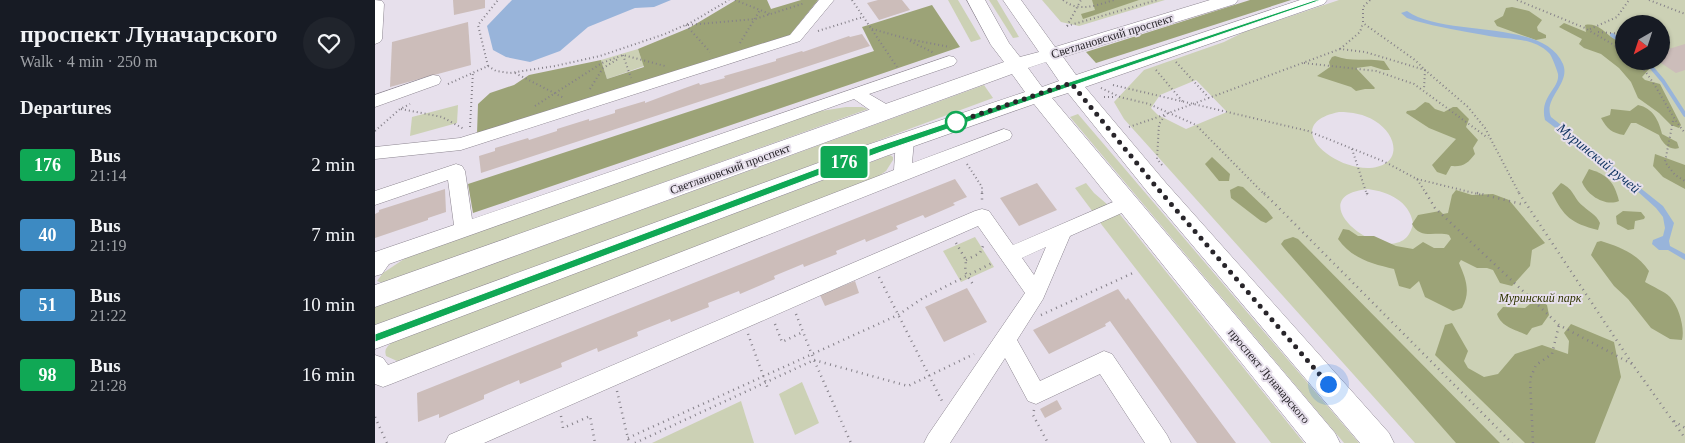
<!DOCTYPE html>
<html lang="en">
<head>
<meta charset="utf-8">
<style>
	body { margin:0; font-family:"Times New Roman",serif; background:#20242c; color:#f1f3f6; height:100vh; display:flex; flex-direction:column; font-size:19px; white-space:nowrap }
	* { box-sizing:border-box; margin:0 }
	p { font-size:16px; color:#9ea1a6 }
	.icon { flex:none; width:28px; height:28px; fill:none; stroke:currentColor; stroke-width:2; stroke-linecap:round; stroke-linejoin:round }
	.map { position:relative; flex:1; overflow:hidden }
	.drawer { display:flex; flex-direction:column; background:#171b24; width:375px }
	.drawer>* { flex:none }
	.badge { padding:0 10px; border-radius:4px; font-size:18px; line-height:32px }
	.needle { width:32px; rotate:219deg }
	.tools { position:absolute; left:1240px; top:15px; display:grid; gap:10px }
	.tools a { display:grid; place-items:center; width:55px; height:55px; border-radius:50%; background:#171b24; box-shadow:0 1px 4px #0004; font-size:25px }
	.you { position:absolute; width:25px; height:25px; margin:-12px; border:4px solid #fff; border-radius:50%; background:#1a73e8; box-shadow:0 0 0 8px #1a73e833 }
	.map>.badge { position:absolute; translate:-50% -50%; box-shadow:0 0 0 2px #fff }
	h2 { padding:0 20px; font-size:19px; line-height:45px }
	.round { display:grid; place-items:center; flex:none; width:52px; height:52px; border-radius:26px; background:#20242c }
	.overview { display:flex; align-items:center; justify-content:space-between; height:85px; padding:0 20px }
	h1 { font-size:24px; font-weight:800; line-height:38px }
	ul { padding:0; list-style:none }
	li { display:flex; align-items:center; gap:15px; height:70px; padding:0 20px }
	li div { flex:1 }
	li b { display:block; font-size:19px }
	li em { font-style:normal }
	li .badge { min-width:55px; font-weight:700; text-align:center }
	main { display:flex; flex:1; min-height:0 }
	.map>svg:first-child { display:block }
</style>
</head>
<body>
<main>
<section class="drawer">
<div class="overview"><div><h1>проспект Луначарского</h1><p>Walk · 4 min · 250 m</p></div><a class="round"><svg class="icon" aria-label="heart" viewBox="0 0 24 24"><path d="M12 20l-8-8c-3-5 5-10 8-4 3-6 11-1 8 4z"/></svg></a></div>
<h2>Departures</h2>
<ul>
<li><span class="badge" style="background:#10a855;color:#fff">176</span><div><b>Bus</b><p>21:14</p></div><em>2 min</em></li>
<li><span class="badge" style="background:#3d8ac2;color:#fff">40</span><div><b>Bus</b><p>21:19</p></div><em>7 min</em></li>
<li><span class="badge" style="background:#3d8ac2;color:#fff">51</span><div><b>Bus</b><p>21:22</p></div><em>10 min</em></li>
<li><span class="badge" style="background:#10a855;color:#fff">98</span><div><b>Bus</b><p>21:28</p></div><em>16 min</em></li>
</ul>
</section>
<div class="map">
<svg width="1310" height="443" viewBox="0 0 1310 443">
	<rect width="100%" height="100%" fill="#e7e0ec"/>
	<g fill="#ccd1b5" fill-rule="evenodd">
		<path d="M573,0H583L606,39L596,42Z"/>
		<path d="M614,0H622L644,37L638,38Z"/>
		<path d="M667,0H790L704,26L686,22Z"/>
		<path d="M964,0H1310V443H1040L749,119L739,102L769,70L849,42L869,32ZM1249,24H1286V61H1249ZM821,80L852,112L811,129L783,115L776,108L785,95ZM964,112C977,112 989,114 1000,121C1023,135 1028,165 995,168C956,170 905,124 964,112ZM993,189C1014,192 1034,201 1038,223C1028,282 914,197 993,189Z"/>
		<path d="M263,49L269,66L232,79L226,60Z"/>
		<path d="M609,85L618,98L0,327V307Z"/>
		<path d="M83,105L82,123L35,136L37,117Z"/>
		<path d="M471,107H487L493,109L7,283L2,281L8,273L35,255L440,112Z"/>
		<path d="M703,114L984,443H969L695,117Z"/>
		<path d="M515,155L518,157V160L511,171L501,178L31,360L22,361L11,356C9,349 12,347 17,342Z"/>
		<path d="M711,183L719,193L733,205L718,212L700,188Z"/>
		<path d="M743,212L929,443H896L723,220Z"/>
		<path d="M600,237L619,267L586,282L568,251Z"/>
		<path d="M427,382L444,423L420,435L404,394Z"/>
		<path d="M366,401L379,443H277Z"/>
	</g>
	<g fill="#9ca377">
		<path d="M361,0H392L396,9L426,0H443L415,35L102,134L103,104L115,93L139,85L154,75L226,60L232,79L269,67L263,49L314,28Z"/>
		<path d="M717,0H764L708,19L706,14L720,10Z"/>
		<path d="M875,0H916L721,63L711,52Z"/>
		<path d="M557,5L585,47L98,213L93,184L499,51L487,27Z"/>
		<path d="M1137,7L1154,11L1167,20L1162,27L1163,31L1171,35V38L1161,40L1122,26L1119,21L1128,16L1131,8Z"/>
		<path d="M1189,23L1211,32L1210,25C1221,23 1226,29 1235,36C1239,39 1244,40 1249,44V61H1269L1274,69L1267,77L1270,80L1285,84L1306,125L1304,128L1296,125L1284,113L1263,98L1256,82L1244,68L1226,54L1209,48L1204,44L1207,39L1184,27Z"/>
		<path d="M960,56C975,62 992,58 1009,61L1015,70H1009L996,66L981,68L1000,88L999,89H990L981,91L976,87L942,76L955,67L954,62L957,57Z"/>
		<path d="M1050,102L1054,103L1060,109L1069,112L1078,107H1082L1094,119L1091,127L1103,140L1098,148L1100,154C1093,163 1089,167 1076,166L1071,175L1062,172L1057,165L1081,139L1054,128L1031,113L1032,111L1040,110Z"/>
		<path d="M1263,105C1278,108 1284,121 1287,134L1302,142L1304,148C1295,151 1287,143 1284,135L1261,123H1256L1249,135C1237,133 1232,129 1226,118L1235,115L1236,109L1255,111Z"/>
		<path d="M1280,154L1310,165V189L1288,177L1278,166Z"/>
		<path d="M837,157L855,174L854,181H844L830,164Z"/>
		<path d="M1214,169C1233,175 1239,182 1244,201C1230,207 1212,195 1207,182Z"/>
		<path d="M1186,183C1200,190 1198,198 1208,206C1215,213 1221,214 1225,223L1223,230C1196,223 1189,217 1177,193Z"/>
		<path d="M863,186L868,187L892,210L898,218L891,223L886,221L856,198L855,190Z"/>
		<path d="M1081,190L1097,195L1118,194L1134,200L1170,243L1157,250L1155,266L1137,286L1125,283L1118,270L1112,268H1102L1086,260L1084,263C1091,279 1096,292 1087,308L1078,311L1050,297L1044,281L1035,289L1024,286L1019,269C998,264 977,259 963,239L968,229L974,230L983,236H999L1021,246L1038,249L1048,242L1059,248H1069L1076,239L1074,235C1061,231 1045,240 1037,224L1043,215L1065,211L1068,214L1073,213L1077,195Z"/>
		<path d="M1248,211L1266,212L1270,217L1269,219L1260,221L1259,229L1253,230L1242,224L1241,216Z"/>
		<path d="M918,237L923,239L1125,443H1081L909,248L906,244L909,240Z"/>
		<path d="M1226,241C1245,247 1263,254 1274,271L1270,282C1278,287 1289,291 1295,297C1304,307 1310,328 1307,340L1295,339L1276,328L1253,299L1239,286L1216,255L1222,242Z"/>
		<path d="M1160,300L1167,302L1172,305L1174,315L1167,325L1157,328L1152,335C1141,330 1126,327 1122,314L1128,307L1150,308Z"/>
		<path d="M1077,323L1093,351L1089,361L1093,368L1109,377L1123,374L1140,354L1167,345L1193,354L1194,341L1189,333L1196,324L1239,342L1246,377L1220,443H1150L1060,355L1070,325Z"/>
	</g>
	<g fill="#98b4da">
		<path d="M137,0H296L279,7L260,8L213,27L185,51L155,62L131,57L118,50L112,26Z"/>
		<path d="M1032,11C1069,38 1168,18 1188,64C1196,84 1168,98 1176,117L1288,206L1299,223L1294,241L1295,246L1310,254V260L1293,250H1284L1277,244L1278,240L1288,236L1290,228L1288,217L1281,208L1251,181L1170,120C1164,96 1185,89 1183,74C1182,70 1177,56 1174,53C1157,36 1130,40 1109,35C1086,31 1063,27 1041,21L1032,18L1026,13Z"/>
	</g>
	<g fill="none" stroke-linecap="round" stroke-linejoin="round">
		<g stroke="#98b4da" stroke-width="4">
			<path d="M1237,35L1249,43"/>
			<path d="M1271,61L1288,81L1310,115"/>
		</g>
	</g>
	<g fill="#ccbdba">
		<path d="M78,0H110V8L79,15Z"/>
		<path d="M503,0H527L535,10L504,20L492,3Z"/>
		<path d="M93,22L96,65L15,87L17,42Z"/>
		<path d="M487,34L495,46L106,173L104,156L120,151V148L153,138L154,140L182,131V129L214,119V121L240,113V110L270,101V103L310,88L324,83L325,85L350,78L349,76L401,61V59L427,51L428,52L474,36L475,37Z"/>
		<path d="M1310,44V70L1301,73L1283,61H1286V55L1291,54L1287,51Z"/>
		<path d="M580,179L592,197L578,203L580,205L550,218L548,215L521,226L523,229L491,242L490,239L461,251L462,254L429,267L428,264L399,276L400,279L365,294L364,291L333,303L334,307L296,322L295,319L262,332L263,336L223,352L222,348L186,363L187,367L145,384L144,380L109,395V399L64,418V414L43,422L42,393Z"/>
		<path d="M662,183L682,210L644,226L625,198Z"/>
		<path d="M70,189L71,212L53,218V220L0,238V214L4,212V210Z"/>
		<path d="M480,281L484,293L450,306L445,295Z"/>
		<path d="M592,288L612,322L569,342L550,307Z"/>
		<path d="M743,289L751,300L753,298L861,443H822L735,321L730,324L731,326L674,354L658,330Z"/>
		<path d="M682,400L687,409L670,418L665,409Z"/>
	</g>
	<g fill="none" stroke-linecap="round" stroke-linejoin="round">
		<defs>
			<g id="minor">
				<path d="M0,0L7,1L9,4L7,39L5,42L0,44Z"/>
				<path d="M444,0H459L425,41L86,150L0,159V147L85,138L415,35Z"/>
				<path d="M574,56L579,57L582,61L579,65L494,94L518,108L520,112L518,116C505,120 490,106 479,99L14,264L7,274L0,276V252L79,225L73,180L0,205V191L81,164L87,166L90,171L97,219Z"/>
				<path d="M58,75L64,76L66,80L64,84L0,107V95Z"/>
				<path d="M629,129L635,131L637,135L635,139L16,384L8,387L0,384V355L8,358L13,365L519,170L521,140L524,136L530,134L536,136L539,140L537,163Z"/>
				<path d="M752,196L758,198L761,203L758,208L695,236L668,299L642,340L665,381L729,351L737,354L792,435L796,443H770L725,374L661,404L653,401L630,358L575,443H549L553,435L650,293L603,226L109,443H70L74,435L600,211L607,209L614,211L638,245ZM671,247L659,275L647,258Z"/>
			</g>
			<path id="major" d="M592,0H610L634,43L645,57L664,52L628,0H646L680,47L835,0H863L860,4L688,57L701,75L925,0H952L949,4L710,87L791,183L1014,433L1019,443H985L775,195L693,93L677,98L960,433L965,443H931L659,104L511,156L0,349V325L495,144L650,92L637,74L0,307V285L629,62L616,45ZM671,62L684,81L667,87L653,68Z"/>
		</defs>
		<use href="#minor" stroke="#8d8691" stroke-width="1"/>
		<use href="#major" stroke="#8d8691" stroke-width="1"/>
		<g stroke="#858089" stroke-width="2" stroke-dasharray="1 3" stroke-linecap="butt">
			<path d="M360,0L395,14"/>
			<path d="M477,0L522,67"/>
			<path d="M688,0C704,13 722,5 739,0"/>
			<path d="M995,0L988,7V23L1040,60L1050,70L1049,89"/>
			<path d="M1142,0L1210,28L1249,51"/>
			<path d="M1274,0L1310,14"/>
			<path d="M311,25L335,52"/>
			<path d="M313,25L380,19L430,3"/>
			<path d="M692,26L782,0"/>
			<path d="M692,26L706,0"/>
			<path d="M497,29L533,39L575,47"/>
			<path d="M1215,29L1242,17L1254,0"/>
			<path d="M443,31L488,17"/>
			<path d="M1223,32L1249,34"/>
			<path d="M535,41L559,53"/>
			<path d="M365,43L385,10"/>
			<path d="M965,49L985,32L988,23"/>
			<path d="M248,55L256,78"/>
			<path d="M1261,61C1282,82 1291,110 1310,133"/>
			<path d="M801,62L834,98"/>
			<path d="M929,63L1001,71L1039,84L1113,138"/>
			<path d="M113,66L121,71L135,73L180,66L225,56L290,34L317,22L354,0"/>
			<path d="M781,70L808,102"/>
			<path d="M140,73L189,98"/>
			<path d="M73,84L113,66L103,25L123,0"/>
			<path d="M738,85L933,131L1008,161L1042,179L1052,195"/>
			<path d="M726,88L745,97L774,104L821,125L890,195"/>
			<path d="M215,89L228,68L243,59"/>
			<path d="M729,97H741"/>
			<path d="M160,106L227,63L248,55L290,66"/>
			<path d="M26,109L67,117L89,129"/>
			<path d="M1298,121L1290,162L1300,175L1310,181"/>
			<path d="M95,127L98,71"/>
			<path d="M754,127L789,115"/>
			<path d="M0,131L25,109L35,104"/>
			<path d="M977,149L992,195"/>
			<path d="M592,164L607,187V195"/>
			<path d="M787,165L782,159L784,124L791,114L965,49L990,52L1050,70L1093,107L1110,128L1145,195"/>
			<path d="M1042,179L1107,195"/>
		</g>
		<g stroke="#858089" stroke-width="2.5" stroke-dasharray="1 4.5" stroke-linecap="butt">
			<path d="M607,193V202"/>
			<path d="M889,193L1137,443"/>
			<path d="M992,193L993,198"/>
			<path d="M1051,193L1060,208L1184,325L1257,364"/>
			<path d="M1102,193L1150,205"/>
			<path d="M1144,193L1258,365L1310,438"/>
			<path d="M581,243L591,260L590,272L599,286"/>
			<path d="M591,260L605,253L608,246"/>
			<path d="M504,277L567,401"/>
			<path d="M421,314L439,360L533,386L599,354"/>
			<path d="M666,315L758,273"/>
			<path d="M400,324L407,342L428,332"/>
			<path d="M373,334L393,389"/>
			<path d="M242,391L254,443"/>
			<path d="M659,410L658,415L673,443"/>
			<path d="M186,416L188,428L215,416L220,443"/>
			<path d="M0,417L12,443"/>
			<path d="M1299,421L1310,428"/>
			<path d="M253,438L523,315L548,298L619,262"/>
			<path d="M260,443L439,360L476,443"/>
			<path d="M1158,443L1155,379L1161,365L1177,354L1184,325"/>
		</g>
		<use href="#minor" fill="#fff" fill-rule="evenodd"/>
		<use href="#major" fill="#fff" fill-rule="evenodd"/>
	</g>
	<path fill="#10a855" stroke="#fff" d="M940,0H946L506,152L0,342V334L500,147Z"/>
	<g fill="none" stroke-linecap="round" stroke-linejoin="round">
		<path stroke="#28252a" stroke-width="5" stroke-dasharray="0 9" d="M581,122L696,83L783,189L953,384"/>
	</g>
	<circle fill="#fff" stroke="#10a855" stroke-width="2.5" cx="581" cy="122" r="10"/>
	<g text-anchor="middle" stroke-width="4" stroke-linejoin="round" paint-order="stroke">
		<g font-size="12" fill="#28252a" stroke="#e7e0ec">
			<text transform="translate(737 36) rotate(-17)" y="4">Светлановский проспект</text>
			<text transform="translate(355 169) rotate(-20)" y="4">Светлановский проспект</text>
			<text transform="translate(894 376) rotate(50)" y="4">проспект Луначарского</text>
		</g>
		<g font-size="12" font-style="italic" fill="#303500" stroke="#e7e0ec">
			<text x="1165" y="302">Муринский парк</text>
		</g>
		<g font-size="14" font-style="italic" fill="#0c315f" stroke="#e7e0ec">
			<text transform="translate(1224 158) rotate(39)" y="5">Муринский ручей</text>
		</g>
	</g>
</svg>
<div class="tools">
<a><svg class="needle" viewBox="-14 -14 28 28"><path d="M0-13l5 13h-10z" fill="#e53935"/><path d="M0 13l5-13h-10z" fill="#9ea1a6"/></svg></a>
</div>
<div class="you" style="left:953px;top:384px"></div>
<b class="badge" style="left:469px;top:162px;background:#10a855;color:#fff">176</b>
</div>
</main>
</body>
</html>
